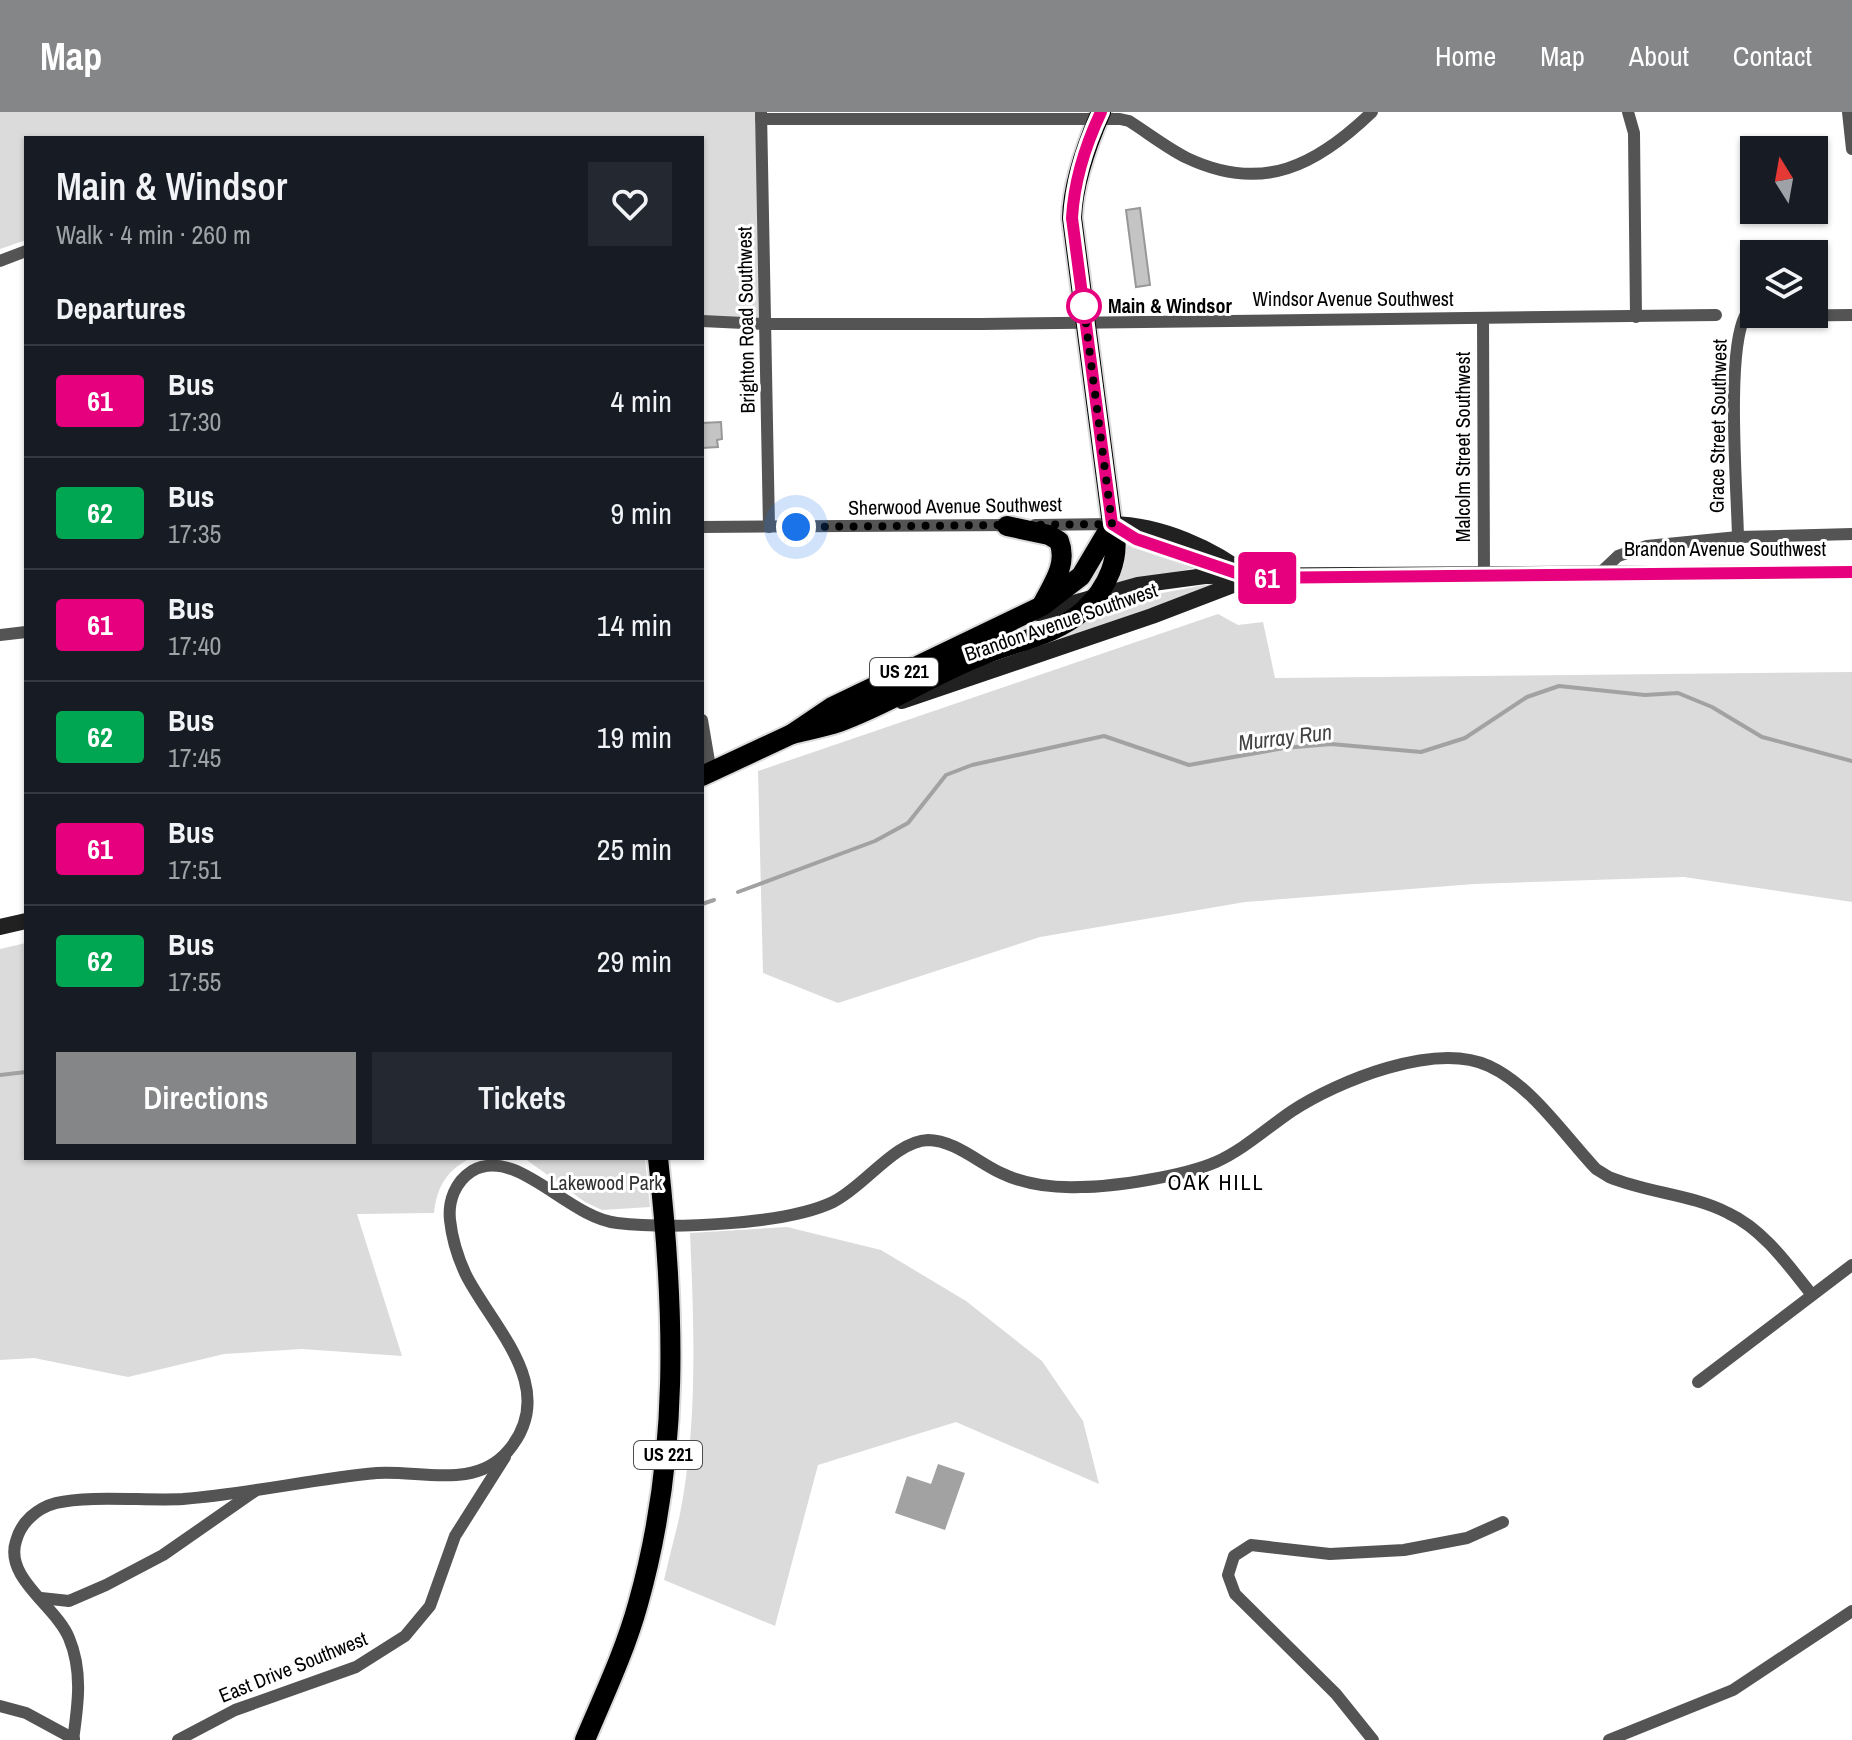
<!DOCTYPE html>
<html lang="en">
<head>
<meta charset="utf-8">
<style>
	body { margin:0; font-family:"Archivo Narrow",sans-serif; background:#242831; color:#f1f3f6; height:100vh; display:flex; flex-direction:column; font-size:30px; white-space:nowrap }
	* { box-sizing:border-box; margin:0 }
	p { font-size:26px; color:#9ea1a6 }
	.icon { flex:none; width:44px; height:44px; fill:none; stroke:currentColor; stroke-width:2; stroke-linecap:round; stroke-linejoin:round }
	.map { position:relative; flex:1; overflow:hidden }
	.panel { position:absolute; left:24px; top:24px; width:680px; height:1024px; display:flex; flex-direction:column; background:#171b24; border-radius:0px; box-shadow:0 2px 6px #0004 }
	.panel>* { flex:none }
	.badge { padding:0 16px; border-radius:6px; font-size:28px; line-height:52px }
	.needle { width:52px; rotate:349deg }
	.tools { position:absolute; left:1740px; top:24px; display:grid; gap:16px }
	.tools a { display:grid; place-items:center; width:88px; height:88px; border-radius:0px; background:#171b24; box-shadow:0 2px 6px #0004; font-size:40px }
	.you { position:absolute; width:40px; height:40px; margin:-20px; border:6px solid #fff; border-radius:50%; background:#1a73e8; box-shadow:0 0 0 12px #1a73e833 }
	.map>.badge { position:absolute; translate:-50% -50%; box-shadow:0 0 0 4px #fff }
	h2 { padding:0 32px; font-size:30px; line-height:72px }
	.round { display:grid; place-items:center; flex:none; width:84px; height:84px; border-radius:0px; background:#242831 }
	.overview { display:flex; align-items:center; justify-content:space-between; height:136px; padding:0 32px }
	h1 { font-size:38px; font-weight:600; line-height:60px }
	.action { display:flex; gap:16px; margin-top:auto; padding:16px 32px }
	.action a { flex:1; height:92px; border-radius:0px; background:#858687; color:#fff; font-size:32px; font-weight:600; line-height:92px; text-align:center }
	.action a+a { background:#242831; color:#f1f3f6 }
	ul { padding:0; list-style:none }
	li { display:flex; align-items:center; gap:24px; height:112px; padding:0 32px; border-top:2px solid #363941 }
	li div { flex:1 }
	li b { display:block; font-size:30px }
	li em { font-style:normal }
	li .badge { min-width:88px; font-weight:700; text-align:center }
	header { display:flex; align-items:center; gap:48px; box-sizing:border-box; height:112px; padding:0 40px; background:#858687; color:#fff }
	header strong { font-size:38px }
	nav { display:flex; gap:44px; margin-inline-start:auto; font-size:28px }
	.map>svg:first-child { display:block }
</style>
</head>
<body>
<header>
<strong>Map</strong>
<nav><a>Home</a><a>Map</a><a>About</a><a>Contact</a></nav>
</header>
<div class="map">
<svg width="1852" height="1628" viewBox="0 0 1852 1628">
	<rect width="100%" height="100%" fill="#fff"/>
	<g fill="#dbdbdb">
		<path d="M0,0H761L766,212L702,204V26H26V128L0,137Z"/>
		<path d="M1128,432L1195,456L1117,472Z"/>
		<path d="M1215,471V474L1058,529L1057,526L1104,492Z"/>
		<path d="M1218,502L1238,513L1263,510L1275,566L1852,560V790L1684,765L1474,772L1245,790L1040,825L838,891L763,861L758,659Z"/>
		<path d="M26,831V1046H471C447,1058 437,1074 434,1101L357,1102L402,1244L302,1237L224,1242L128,1265L34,1246L0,1248V837Z"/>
		<path d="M524,1046H645L650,1095L602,1098L585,1090Z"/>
		<path d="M787,1115L881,1138L966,1189L1042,1249L1083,1309L1099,1372L956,1310L818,1353L775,1514L664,1468C669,1446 675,1424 680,1402C698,1311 694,1214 690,1121Z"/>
	</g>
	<path fill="#a2a2a2" d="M938,1352L965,1361L945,1418L895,1401L907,1364L931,1372Z"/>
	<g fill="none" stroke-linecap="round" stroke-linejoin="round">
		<g stroke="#a2a2a2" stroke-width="4">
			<path d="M738,780L875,729L908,711L946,663L972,653L1104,624L1189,653L1284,636L1331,632L1421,640L1465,626L1527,585L1559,574L1645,583L1678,581L1712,595L1762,625L1852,649"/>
			<path d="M702,792L714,788"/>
			<path d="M0,963L26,960"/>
		</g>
	</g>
	<g fill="#c4c4c4" stroke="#989898" stroke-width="2">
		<path d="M1140,96L1150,173L1136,175L1126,98Z"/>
		<path d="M721,310L722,327L717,328L718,335L702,336V311Z"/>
	</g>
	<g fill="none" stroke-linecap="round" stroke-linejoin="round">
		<defs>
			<g id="primary">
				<path d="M1007,414L1049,423L1059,429C1068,452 1053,472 1042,493"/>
				<path d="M792,622C808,618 824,615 839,610C889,592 934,562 983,543C1017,529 1054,524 1083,499C1107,477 1123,444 1112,412L1072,106C1073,70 1087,32 1101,0"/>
				<path d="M702,664L792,622L832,595L1042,494L1081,464L1112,412"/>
				<path d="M585,1628C604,1583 625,1539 638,1492C680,1343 675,1198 658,1046"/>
			</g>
		</defs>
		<use href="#primary" stroke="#dbdbdb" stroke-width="24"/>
		<g stroke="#545454" stroke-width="12">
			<path d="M761,0L769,415"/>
			<path d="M1628,0L1634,21L1636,205"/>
			<path d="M1848,0L1852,37"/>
			<path d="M761,7H1120L1129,9C1148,21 1167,36 1187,46C1263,82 1317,53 1372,0"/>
			<path d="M0,149L26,139"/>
			<path d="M1483,206L1484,463"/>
			<path d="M702,209L766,212H982L1716,203"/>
			<path d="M1035,413L1112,412"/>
			<path d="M702,415L1013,413"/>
			<path d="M1738,425C1737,377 1726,241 1745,204L1852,203"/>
			<path d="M1599,462L1618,444L1647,434L1738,425L1852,422"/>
			<path d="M0,523L26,520"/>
			<path d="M702,608L711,661"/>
			<path d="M1698,1270L1852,1153"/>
			<path d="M41,1486L69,1489L106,1473L163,1443L255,1379"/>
			<path d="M0,1594L26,1601L74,1627"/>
			<path d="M73,1628C78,1593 83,1559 69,1526C56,1494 4,1466 16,1429C21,1410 37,1396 56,1391C89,1383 146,1389 183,1387C248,1382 312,1367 377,1361C420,1358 475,1378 508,1339C561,1277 493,1216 466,1163C458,1146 452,1127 450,1108C448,1089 455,1070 472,1059C516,1033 568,1106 617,1111C671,1117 785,1113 833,1090C864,1075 895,1029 928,1028C954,1028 979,1051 1001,1061C1026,1073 1053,1076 1080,1075C1114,1075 1184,1064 1216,1050C1243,1038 1267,1016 1292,999C1338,969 1435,929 1489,954C1532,974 1564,1023 1596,1057L1609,1065C1647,1081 1691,1082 1728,1101C1764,1118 1788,1153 1812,1183"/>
			<path d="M178,1628L235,1598L356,1555L405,1524L430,1494L455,1424L505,1345"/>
			<path d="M1373,1628L1336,1582L1235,1482L1228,1463L1234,1444L1251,1433L1330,1442L1404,1438L1467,1426L1503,1410"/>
			<path d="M1609,1628L1733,1578L1852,1499"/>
		</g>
		<g stroke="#212121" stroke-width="16">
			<path d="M1112,412C1161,413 1213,436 1251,466"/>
			<path d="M1112,412L1136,427L1226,459"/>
			<path d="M1038,501L1138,473L1205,464L1852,460"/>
			<path d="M902,589L1152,504L1246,468"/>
			<path d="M0,815L26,809"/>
		</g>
		<use href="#primary" stroke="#000" stroke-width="20"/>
	</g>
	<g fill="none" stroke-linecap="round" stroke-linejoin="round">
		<defs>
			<path id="line" d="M1101,0C1086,32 1074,70 1072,106L1112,412L1136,427L1251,466L1852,460"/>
		</defs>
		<use href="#line" stroke="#fff" stroke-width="18"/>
		<use href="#line" stroke="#e6007e" stroke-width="12"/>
		<path stroke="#000" stroke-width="8" stroke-dasharray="0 14.4" d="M796,415L1112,412L1083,189L1084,194"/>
	</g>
	<circle fill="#fff" stroke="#e6007e" stroke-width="4" cx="1084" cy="194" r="16"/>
	<g text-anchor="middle" stroke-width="6" stroke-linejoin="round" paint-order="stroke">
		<g fill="#fff" stroke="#4c4c4c" stroke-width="2">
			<rect x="870" y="546" width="68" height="28" rx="6"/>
			<rect x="634" y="1329" width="68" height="28" rx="6"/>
		</g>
		<g font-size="18" font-weight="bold" fill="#000">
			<text x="904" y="566">US 221</text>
			<text x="668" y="1349">US 221</text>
		</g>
		<g font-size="20" fill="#000" stroke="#fff">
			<text x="1353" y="194">Windsor Avenue Southwest</text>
			<text transform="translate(746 208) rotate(-91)" y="7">Brighton Road Southwest</text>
			<text transform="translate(1718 314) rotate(-89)" y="7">Grace Street Southwest</text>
			<text transform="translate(1463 335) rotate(-90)" y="7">Malcolm Street Southwest</text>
			<text transform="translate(955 394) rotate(-1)" y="7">Sherwood Avenue Southwest</text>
			<text x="1725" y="444">Brandon Avenue Southwest</text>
			<text transform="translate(1061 510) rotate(-19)" y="7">Brandon Avenue Southwest</text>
			<text transform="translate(293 1555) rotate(-22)" y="7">East Drive Southwest</text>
		</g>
		<g font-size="20" font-weight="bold" fill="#000" stroke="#fff" text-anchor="start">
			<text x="1108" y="201">Main &amp; Windsor</text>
		</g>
		<g font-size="20" fill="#323232" stroke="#fff">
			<text x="606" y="1078">Lakewood Park</text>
		</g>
		<g font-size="22" font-style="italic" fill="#434343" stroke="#fff">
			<text transform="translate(1285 625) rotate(-7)" y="8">Murray Run</text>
		</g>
		<g font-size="22" letter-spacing="2" fill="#000" stroke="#fff">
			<text x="1216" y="1078">OAK HILL</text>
		</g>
	</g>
</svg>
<div class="tools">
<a><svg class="needle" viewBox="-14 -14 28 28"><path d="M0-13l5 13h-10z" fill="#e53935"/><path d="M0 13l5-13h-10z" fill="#9ea1a6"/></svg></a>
<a><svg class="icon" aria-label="layers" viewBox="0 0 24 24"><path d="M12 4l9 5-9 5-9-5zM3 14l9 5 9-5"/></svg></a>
</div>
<div class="you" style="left:796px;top:415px"></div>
<b class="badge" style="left:1267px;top:466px;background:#e6007e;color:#fff">61</b>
<section class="panel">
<div class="overview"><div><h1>Main &amp; Windsor</h1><p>Walk · 4 min · 260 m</p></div><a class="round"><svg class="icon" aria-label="heart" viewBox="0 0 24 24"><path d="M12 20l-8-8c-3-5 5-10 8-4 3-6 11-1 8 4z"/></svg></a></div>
<h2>Departures</h2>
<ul>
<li><span class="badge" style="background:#e6007e;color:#fff">61</span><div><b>Bus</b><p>17:30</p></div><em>4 min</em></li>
<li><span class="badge" style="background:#00a651;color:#fff">62</span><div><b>Bus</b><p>17:35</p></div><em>9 min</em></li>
<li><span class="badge" style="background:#e6007e;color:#fff">61</span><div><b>Bus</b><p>17:40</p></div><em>14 min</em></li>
<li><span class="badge" style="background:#00a651;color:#fff">62</span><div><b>Bus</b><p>17:45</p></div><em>19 min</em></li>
<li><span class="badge" style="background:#e6007e;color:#fff">61</span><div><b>Bus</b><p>17:51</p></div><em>25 min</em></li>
<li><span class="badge" style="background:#00a651;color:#fff">62</span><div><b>Bus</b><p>17:55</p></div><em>29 min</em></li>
</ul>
<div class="action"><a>Directions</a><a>Tickets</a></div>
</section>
</div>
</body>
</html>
